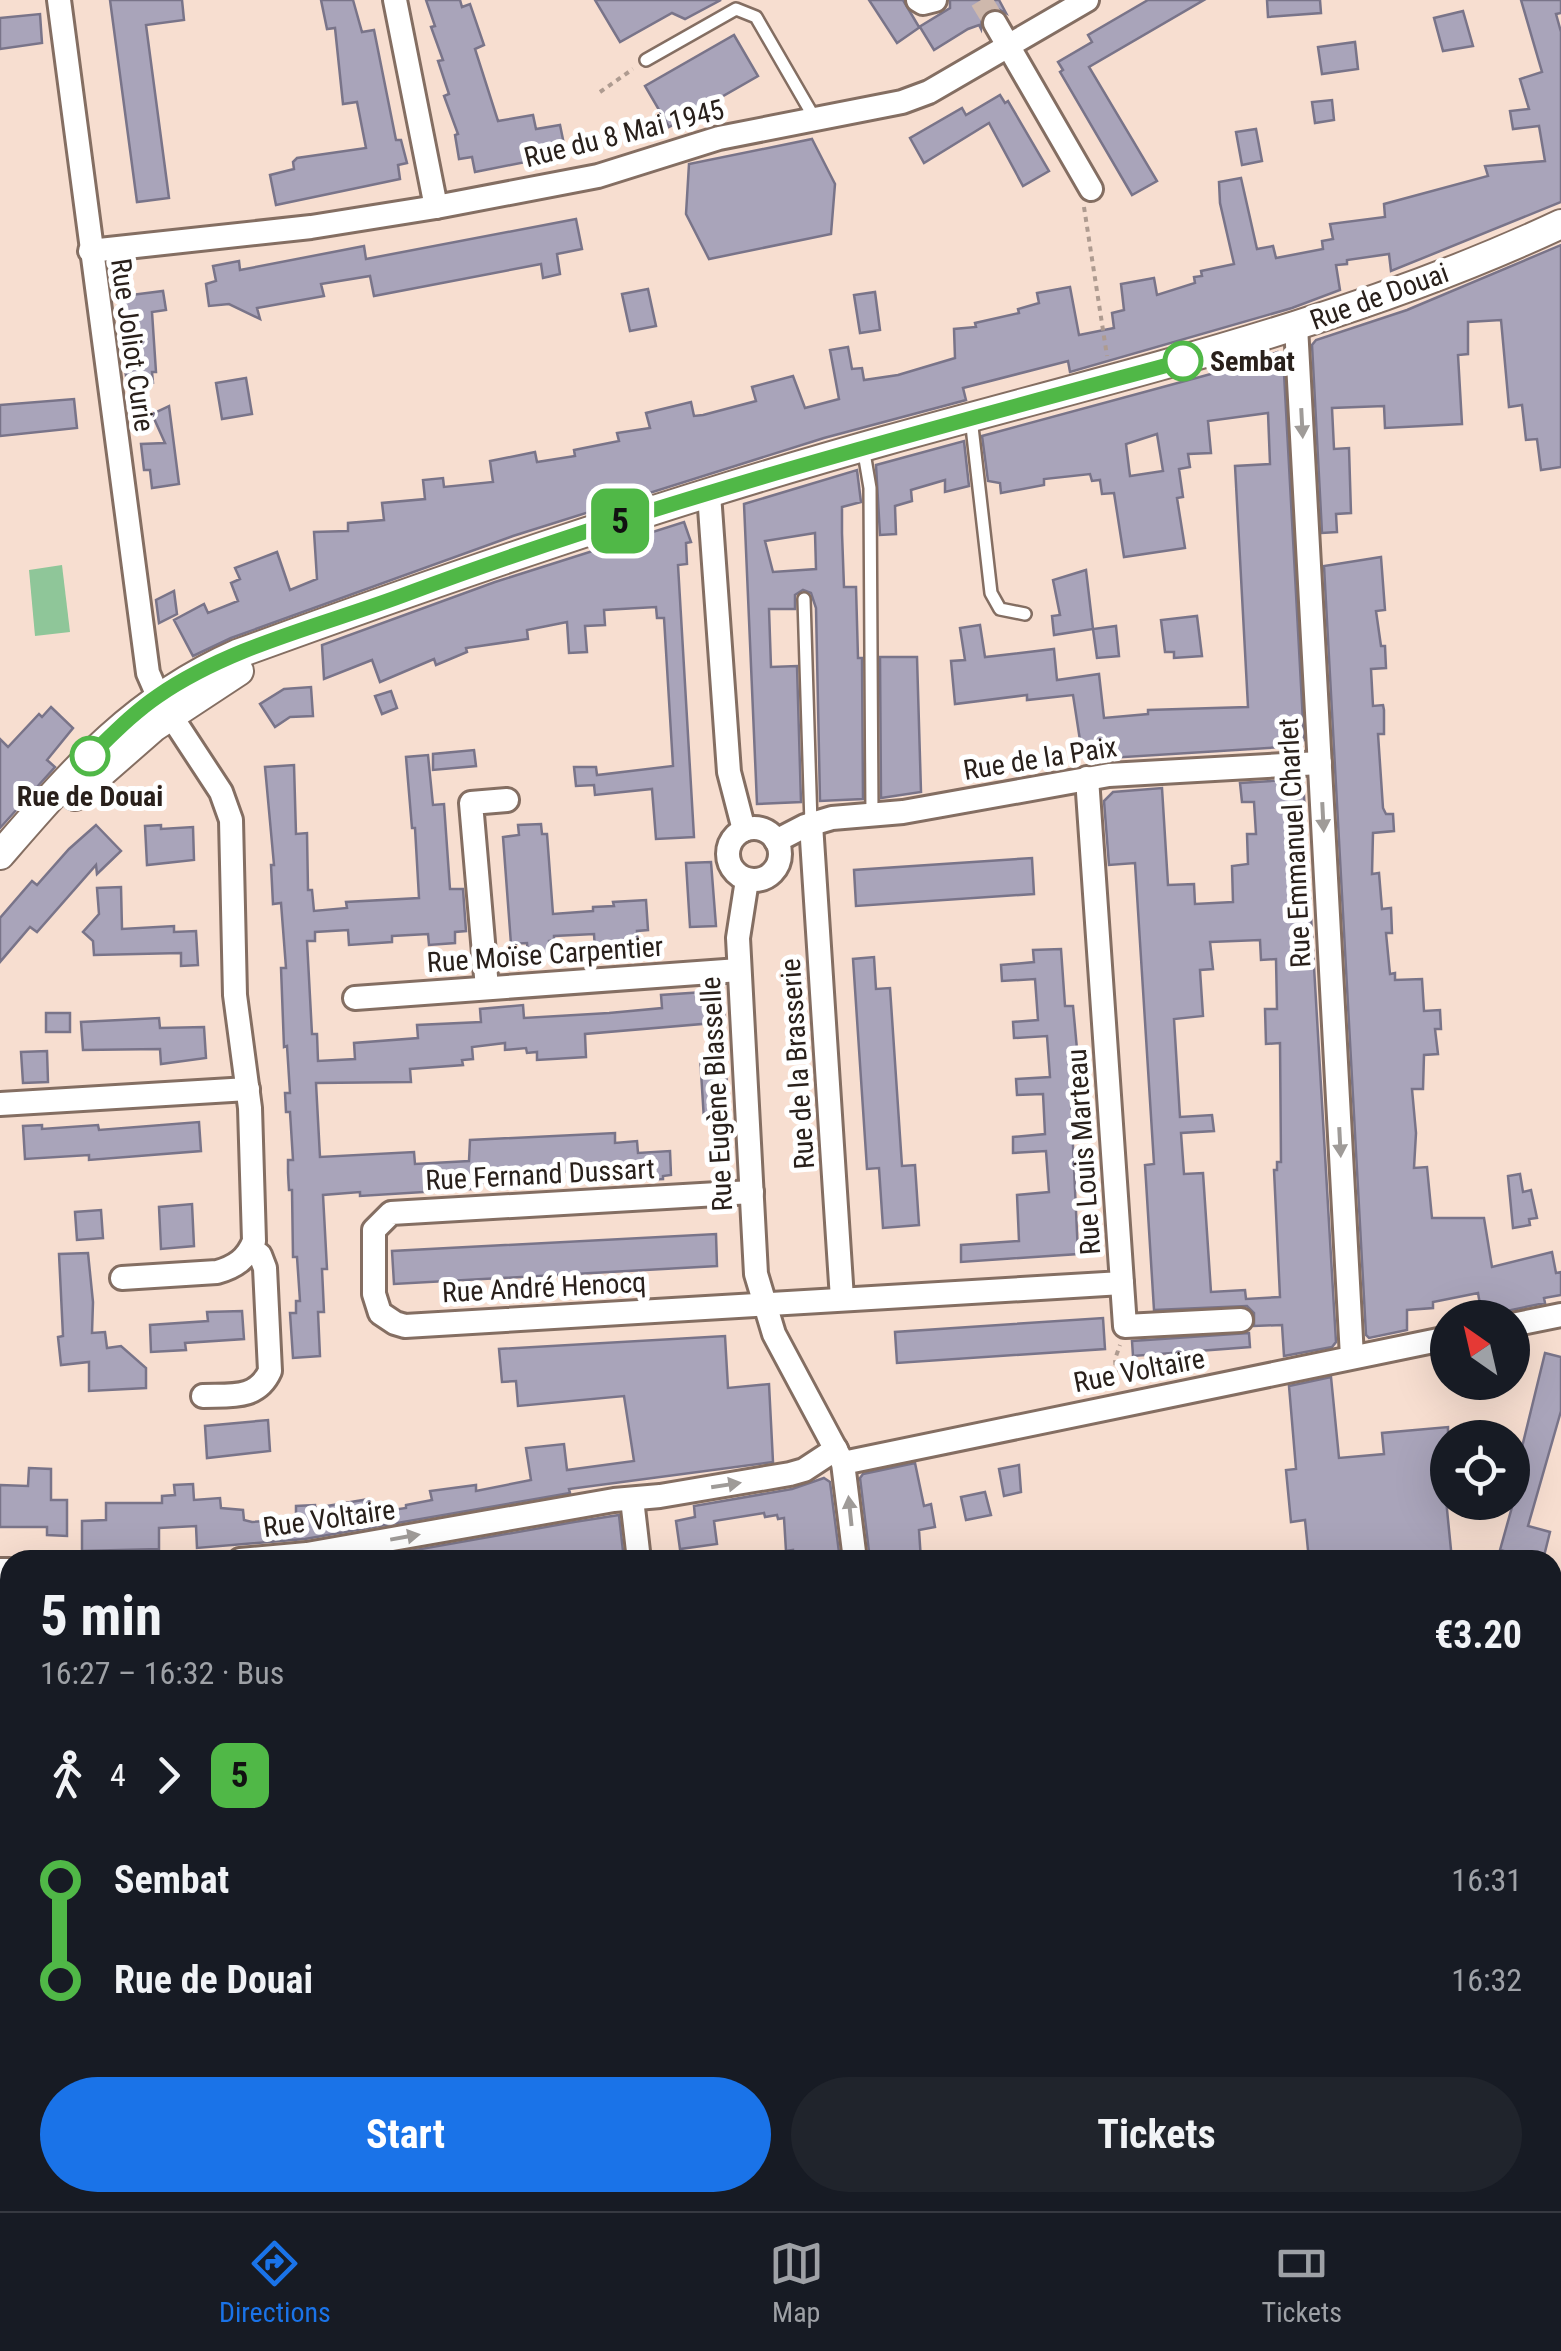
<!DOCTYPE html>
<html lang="en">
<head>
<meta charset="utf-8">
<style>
	body { margin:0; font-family:"Roboto Condensed",sans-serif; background:#20242c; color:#f1f3f6; height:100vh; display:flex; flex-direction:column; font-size:38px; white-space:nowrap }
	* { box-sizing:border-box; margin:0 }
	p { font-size:32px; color:#9ea1a6 }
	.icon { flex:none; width:55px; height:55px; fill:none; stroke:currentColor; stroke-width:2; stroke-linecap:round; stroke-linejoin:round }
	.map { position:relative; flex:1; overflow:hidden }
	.panel { position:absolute; left:0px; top:1550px; width:1562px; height:662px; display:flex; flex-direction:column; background:#171b24; border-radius:30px 30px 0 0; box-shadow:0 10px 40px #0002 }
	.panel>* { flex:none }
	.badge { padding:0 20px; border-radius:15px; font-size:35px; line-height:65px }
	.needle { width:65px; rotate:326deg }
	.fabs { position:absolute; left:1430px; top:1300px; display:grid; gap:20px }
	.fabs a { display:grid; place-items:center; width:100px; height:100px; border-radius:50%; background:#171b24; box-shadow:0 10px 40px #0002; font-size:50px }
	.map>.badge { position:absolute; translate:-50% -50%; box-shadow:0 0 0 5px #fff }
	.legs { display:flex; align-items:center; gap:15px; height:110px; padding:0 40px; font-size:32px }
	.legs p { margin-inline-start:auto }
	.summary { display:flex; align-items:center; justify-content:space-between; height:170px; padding:0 40px }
	h1 { font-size:55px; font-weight:700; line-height:75px }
	.cta { display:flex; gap:20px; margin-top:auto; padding:20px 40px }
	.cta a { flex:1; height:115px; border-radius:60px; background:#1a73e8; color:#fff; font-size:40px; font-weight:700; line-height:115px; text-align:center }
	.cta a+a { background:#20242c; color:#f1f3f6 }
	ul { padding:0 40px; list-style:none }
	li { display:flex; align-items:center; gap:35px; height:100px; font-size:38px }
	li i { display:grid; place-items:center; width:15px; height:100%; margin:0 12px; background:currentColor }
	li i::after { content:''; width:25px; height:25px; margin:-12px; border:8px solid; border-radius:50%; background:#171b24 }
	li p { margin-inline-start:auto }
	li:first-child i { background:linear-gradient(#0000 50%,currentColor 0) }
	li:last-child i { background:linear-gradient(currentColor 50%,#0000 0) }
	.menu { display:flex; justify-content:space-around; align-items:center; height:140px; border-top:2px solid #363941; background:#171b24; font-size:28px; color:#9ea1a6 }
	.menu a { display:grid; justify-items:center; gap:5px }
	.menu .active { color:#1a73e8 }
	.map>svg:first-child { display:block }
</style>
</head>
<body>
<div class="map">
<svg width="1561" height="2211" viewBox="0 0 1561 2211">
	<rect width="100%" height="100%" fill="#f7ded0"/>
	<path fill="#e7d1c6" d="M471,2202L472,2211H150L148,2203Z"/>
	<path fill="#dad7ec" d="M0,1962H10V2202L148,2203L150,2211H0Z"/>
	<path fill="#8fc699" d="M62,565L70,632L35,636L29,570Z"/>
	<g fill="#a9a4ba" stroke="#797489" stroke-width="2.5" fill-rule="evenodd">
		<path d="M110,0H182L184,20L146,25L169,198L137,202Z"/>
		<path d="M321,0H353L362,32L374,30L396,140H401L407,163L398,165L400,179L276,205L270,175L294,169L293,162L297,158L366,148L357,102L343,104L335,28L327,29Z"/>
		<path d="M426,0H460L462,7L470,4L484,45L475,49L498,121L533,115L536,129L560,125L566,154L475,172L472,157L459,159L455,135L458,134L444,96L449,94L438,61L443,60L431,27L435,26Z"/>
		<path d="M595,0H721L685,19L672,13L620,42Z"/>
		<path d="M869,0H903L919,27L950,8V0H999L1006,13L996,8L988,10L982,16L981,29L979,25L968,29L934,50L920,27L897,43Z"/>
		<path d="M1148,0H1204L1089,67L1157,181L1132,195L1060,72L1063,70L1058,62L1092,42L1088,35Z"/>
		<path d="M1267,0H1320L1321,13L1268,17Z"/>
		<path d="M1521,0H1561V13L1556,14L1561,32V202L1391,271L1389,254L1347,260V264L1336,265L1340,290L1292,308L1070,372L1068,361L963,388L966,400L824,438L513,536L231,638L193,656L174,620L204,604L208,613L238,601L231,583L240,579L235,568L277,552L290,590L317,579L314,532L348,531V523L384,520L382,503L425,499L423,480L443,478L444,487L493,482L490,461L535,452L537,462L575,456L574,450L619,441L617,433L650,428L646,413L691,402L694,416L703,415L756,401L752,387L793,376L805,408L839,399L830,350L848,347L852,369L862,368L864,380L898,375L955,358L954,329L976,327L975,323L1019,313L1018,309L1039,303L1037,293L1070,287L1079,335L1114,328L1112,313L1124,310L1121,284L1154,278L1157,295L1195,283L1194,277L1202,276L1201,271L1234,264L1220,203L1219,182L1241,178L1257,249L1273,246L1276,258L1323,249L1322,241L1333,239L1330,224L1385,217L1384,204L1488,176L1485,166L1545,161L1539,126L1513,129L1510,111L1529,109L1520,79L1542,72Z"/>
		<path d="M1463,11L1473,46L1443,51L1434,18Z"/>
		<path d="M40,14L42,43L0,49V18Z"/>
		<path d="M734,35L758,76L669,127L645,86Z"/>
		<path d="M1355,42L1358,69L1322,74L1318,47Z"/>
		<path d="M1000,95L1005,103L1008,101L1049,171L1023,186L989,123L924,163L910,138L962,108L966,115Z"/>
		<path d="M1332,100L1334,120L1315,123L1312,102Z"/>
		<path d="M1256,129L1262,161L1242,165L1236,132Z"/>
		<path d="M812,139L835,184L831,234L709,259L686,214L689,164Z"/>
		<path d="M576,219L582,249L557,254L560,274L543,278L541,264L374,296L370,276L321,284L324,296L257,308L260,319L229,304L209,306L206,284L216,281L213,266L239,261L240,270L364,246L366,259Z"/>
		<path d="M1561,245V467L1541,470L1537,439L1526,440L1522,405L1509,407L1501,320L1468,322V354L1458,355L1462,424L1385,428L1384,406L1332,408L1334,449L1349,448L1351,513L1336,514L1337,532L1322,533L1312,345L1316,340L1407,310Z"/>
		<path d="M648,289L656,326L630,331L622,294Z"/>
		<path d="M163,291L166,310L152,312L156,372H152L153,383L133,391L131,375L126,376L123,352L130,351L123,296Z"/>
		<path d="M875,292L880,330L860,333L854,295Z"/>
		<path d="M1278,352L1283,355L1304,740L1298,746L1109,758L1108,750L1082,753L1073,695L1027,700V695L955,704L951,661L965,660L960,628L980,625L985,657L1054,649L1057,680L1099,674L1104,718L1148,714V710L1248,707L1235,466L1270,464L1268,413L1208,421L1211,453L1188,454L1190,467L1179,469L1183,497L1177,498L1185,548L1124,557L1114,493L1102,494L1100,480L1092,481L1090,474L1044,479V485L1001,493L1000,483L988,481L982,436L1233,368ZM1157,434L1163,471L1130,476L1126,444Z"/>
		<path d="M246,378L252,414L222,419L216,383Z"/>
		<path d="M74,399L77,428L0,436V405Z"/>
		<path d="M169,406L179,484L152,488L150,470H144L141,444L165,443L152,414Z"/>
		<path d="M964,441L969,486L945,492V480L911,490L912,501L895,506L896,534L880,535L876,465Z"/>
		<path d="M857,470L861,502L842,507V533L844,587H856L858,658H862L863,799L820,801L816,608L811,593L803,590L795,595V609H769L771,667L797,666L801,802L757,804L744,504ZM815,533L816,569L773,572L765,541Z"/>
		<path d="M684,522L691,542L686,543L687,564L678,565L694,837L656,839L652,789L595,795L594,785L576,786L574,767H596L597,775L673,766L664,618H657L656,607L604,610L605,625L585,626L587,652L569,653L567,622L527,630L528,639L466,648L467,652L436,665L434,659L380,682L372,660L324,679L322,645L495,582Z"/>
		<path d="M1381,557L1385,610L1376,611L1381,646H1385L1386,668L1371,669L1373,706L1383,705L1384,710V734H1378L1383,808L1386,814H1393L1394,831L1373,833L1372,874L1379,873L1382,909L1391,908L1392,933H1386L1390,974L1395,973V980L1422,979L1424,1011L1440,1010L1441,1029H1435L1438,1054L1424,1055L1423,1089H1412L1416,1133L1414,1168L1427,1167L1432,1218H1484L1492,1267L1552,1252L1556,1273L1561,1272V1295L1544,1298L1545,1303L1482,1316L1478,1293L1433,1302V1308L1407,1310V1330L1369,1338L1366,1335L1324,566Z"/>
		<path d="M1086,570L1093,629L1054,635L1052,616L1060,615L1053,580Z"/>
		<path d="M174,591L177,614L159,623L156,600Z"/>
		<path d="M1197,616L1202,656L1174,658V652H1165L1161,620Z"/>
		<path d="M1116,626L1119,656L1097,658L1093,629Z"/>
		<path d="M880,657H917L921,792L881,798Z"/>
		<path d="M311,687L313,716L290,717L275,727L260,704L284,689Z"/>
		<path d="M391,691L397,708L382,714L375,696Z"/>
		<path d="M51,707L73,728L47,760L55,767L0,828V739L8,747L39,714L42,717Z"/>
		<path d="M474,750L476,766L433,770V754Z"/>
		<path d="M428,755L433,805L444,804L450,889H463L466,931L455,932V943L429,945L428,934L392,936V942L349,945L348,930L315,932V941H307L312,1034H317L318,1061L355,1059L354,1043L418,1038L417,1025L481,1022L480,1009L523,1005L524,1018L609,1013L662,1008L661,995L718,991L723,997L725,1022L585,1034L586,1057L537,1060V1052L527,1053L526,1048L505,1050V1043L472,1047L473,1059L462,1060L463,1065L410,1069L411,1082L316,1083L320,1157L414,1152L415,1164L469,1161L470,1140L615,1133V1143L637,1141L638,1153L670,1151L671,1175L663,1176V1179L617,1181V1178L607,1179V1174L595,1175L594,1170L489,1176V1183H479L472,1189L360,1196V1192L323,1195L327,1269H322L324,1312H318L320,1356L293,1358L290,1313H296V1301H300L297,1257H293L292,1190H289L288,1173V1160H293L290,1112H286L285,1093H290L287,1046L284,1047L281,968H286L281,903L273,904L271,865H274L265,767L294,765L296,834L307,833L308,890H312L314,911L347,908L346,902L419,898L415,828H412L406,757Z"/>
		<path d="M1303,779L1336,1342L1332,1347L1284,1356L1282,1325L1254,1326V1313L1247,1306L1154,1310L1145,1165L1154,1164L1135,863L1109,865L1104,801L1113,792L1162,788L1168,885L1194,884L1195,904L1233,902L1232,866L1248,864L1247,834H1256L1254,802H1242L1240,783ZM1260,940L1261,960L1276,959L1277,1009H1265L1266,1044L1280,1043L1281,1162H1277V1170H1274L1280,1297L1246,1299L1245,1290L1211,1292L1203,1173L1184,1174L1181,1133L1214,1131L1212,1115L1180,1117L1174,1019L1203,1016L1200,970L1213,969L1210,942Z"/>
		<path d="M541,824L542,834H547L553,914L593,911V907L614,906L613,902L646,900L648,930L637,931L638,947L595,950L594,934L554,936V940L549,941V952L528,954L527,943L511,944L503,837L519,835L518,825Z"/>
		<path d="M96,825L121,851L97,874L96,865L37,932L30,927L0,962V918L32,881L37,885L69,849Z"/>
		<path d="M161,825V829L193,827L194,860L147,865L145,826Z"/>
		<path d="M1032,858L1034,894L856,906L854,870Z"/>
		<path d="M711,862L716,926L690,927L686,863Z"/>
		<path d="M121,887L122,929L174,926V932L196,931L198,965L181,966V953L94,955L93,941L83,932L99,914L97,888Z"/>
		<path d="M1061,949L1065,1006H1073L1082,1103H1071L1078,1254L961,1262V1245L1019,1241L1017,1195L1049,1192L1046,1151L1013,1153V1137L1045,1134L1043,1094L1017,1095L1016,1079L1050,1077L1047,1036L1014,1038L1013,1022L1038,1020L1035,979L1002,981L1001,965L1034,962L1033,950Z"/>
		<path d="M874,957L876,989L890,988L902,1166L915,1165L919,1225L883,1228L879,1168L867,1169L853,959Z"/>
		<rect x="46" y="1013" width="24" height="19"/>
		<path d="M159,1018L160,1028L204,1027L206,1058L161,1064L160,1049L83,1050L81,1022Z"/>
		<path d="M47,1051L48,1082L23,1083L21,1052Z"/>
		<path d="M725,1055L729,1118L704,1120L700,1056Z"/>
		<path d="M199,1122L201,1151L89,1160V1155L25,1159L23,1126L42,1125V1129L98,1125L99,1130Z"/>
		<path d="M1520,1174L1523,1192L1531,1190L1537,1218L1529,1219L1530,1225L1513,1228L1508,1176Z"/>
		<path d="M192,1204L194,1246L161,1249L159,1207Z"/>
		<path d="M101,1210L103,1238L77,1240L75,1212Z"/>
		<path d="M716,1234L717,1266L394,1284L392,1251Z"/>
		<path d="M88,1253L93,1302L92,1333L105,1332L107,1348L121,1346L146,1368V1388L89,1391V1362L61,1365L58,1337L63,1336L59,1254Z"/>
		<path d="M242,1311L244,1339L185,1343L186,1350L151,1352L150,1325L208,1321L207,1312Z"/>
		<path d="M1103,1318L1105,1349L897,1363L895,1332Z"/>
		<path d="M1249,1333L1250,1347L1133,1356L1132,1341Z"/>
		<path d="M725,1336L728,1388L769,1384L773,1462L569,1489L570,1493L305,1539L197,1548L196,1526L159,1528V1549L82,1551V1521L106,1520V1503H162V1496L175,1495L174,1485L193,1484L194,1500L220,1498L221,1508L243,1510L244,1520L252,1522L296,1519V1506L315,1505V1508L369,1499L372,1513L406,1508V1505L432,1500L430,1491L476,1485V1491L531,1480L526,1448L564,1444L567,1470L634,1461L624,1396L518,1406L516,1381L502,1382L499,1349Z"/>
		<path d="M1545,1353L1561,1357V1411L1528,1526L1550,1532L1543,1560H1513L1515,1554L1500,1550L1512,1507V1488Z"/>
		<path d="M1331,1377L1339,1458L1384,1454L1382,1433L1448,1427V1478L1444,1479L1452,1560H1309L1305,1520L1291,1522L1286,1470L1296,1469L1289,1386Z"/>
		<path d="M268,1420L270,1451L207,1458L205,1426Z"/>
		<path d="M915,1463L924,1506L931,1504L935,1527L919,1530L921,1560H870L860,1478L863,1474Z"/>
		<path d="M1019,1465L1021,1492L1004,1496L999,1469Z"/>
		<path d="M29,1468L51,1469V1500H67V1536L47,1535V1527H0V1485L28,1486Z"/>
		<path d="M824,1478L830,1482L840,1560H794L793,1550L786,1551L784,1518L778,1519L777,1515L765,1517L764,1513L714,1521L717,1544L680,1549L676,1521L695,1517L694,1506L792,1489Z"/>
		<path d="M985,1492L991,1515L966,1520L961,1497Z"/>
		<path d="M619,1515L624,1560H359L574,1522Z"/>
	</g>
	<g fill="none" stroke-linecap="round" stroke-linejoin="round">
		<path stroke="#ceb8ac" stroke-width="22" stroke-dasharray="22 11" stroke-linecap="butt" d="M981,0L995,23"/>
		<defs>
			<g id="service">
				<path d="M646,60L736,9L756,17L815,119"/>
				<path d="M971,418L991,593L1000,609L1025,614"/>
				<path d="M863,447L870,488L872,816"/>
				<path d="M804,599L811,824"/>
				<path d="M0,2199L10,2192"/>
				<path d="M130,2202L131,2211"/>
				<path d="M297,2202L298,2211"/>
				<path d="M549,2202L551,2211"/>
				<path d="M254,2211L263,2202"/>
			</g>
			<g id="minor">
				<path d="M59,0L148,673L158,696L221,792L231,820L235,995L250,1108L254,1241C247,1259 235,1267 217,1272L122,1278"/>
				<path d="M395,0L436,207"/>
				<path d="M918,0L923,3L935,0"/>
				<path d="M995,23L1091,189"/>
				<path d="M90,251L311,227L436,207L598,176L719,138L902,102L929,92L1087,0"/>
				<path d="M1296,326L1352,1357"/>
				<path d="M709,494L729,772L744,830"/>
				<path d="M811,824L842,1299"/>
				<circle cx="754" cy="854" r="26"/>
				<path d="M776,841L805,826L832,818L903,812L1109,775L1320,763"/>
				<path d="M747,880L738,938L756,1274L774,1334L843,1463L855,1560"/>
				<path d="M487,988L471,803L507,800"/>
				<path d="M355,998L739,970"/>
				<path d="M0,1104L248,1089"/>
				<path d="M752,1192L391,1213L374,1230V1294L380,1313L395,1323L405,1326L1122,1283L1087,778"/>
				<path d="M1122,1283L1125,1326L1241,1320"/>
				<path d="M1512,1325L1561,1315"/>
				<path d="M203,1396C230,1395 257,1400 270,1371L265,1268L260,1255L251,1249"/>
				<path d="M843,1463L1448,1338"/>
				<path d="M632,1499L639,1560"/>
				<path d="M240,1560L307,1554L614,1500L660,1496L790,1474L804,1470L836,1449"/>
				<path d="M0,1570H10"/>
				<path d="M793,2202V2211"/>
				<path d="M960,2202V2211"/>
			</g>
			<g id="tertiary">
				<path d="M75,796L154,727L239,671"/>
				<path d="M0,855C73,771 133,700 237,654C451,576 666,502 884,441C1112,377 1346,325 1561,224"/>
			</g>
			<g id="secondary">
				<path d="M1552,1833H1561"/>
				<path d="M1552,1866L1561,1867"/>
				<path d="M0,1931L10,1929"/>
				<path d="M0,1962L10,1961"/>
			</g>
		</defs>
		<use href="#service" stroke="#846e62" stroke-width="16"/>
		<use href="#minor" stroke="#846e62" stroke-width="28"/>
		<use href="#tertiary" stroke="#846e62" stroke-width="32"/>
		<use href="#secondary" stroke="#846e62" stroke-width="38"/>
		<g stroke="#ae9b90" stroke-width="4" stroke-dasharray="5 5" stroke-linecap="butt">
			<path d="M600,92L633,69"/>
			<path d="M1084,207L1107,356"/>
			<path d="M1117,1385L1115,1359L1120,1345"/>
		</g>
		<use href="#service" stroke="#fff" stroke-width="11"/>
		<use href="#minor" stroke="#fff" stroke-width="22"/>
		<use href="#tertiary" stroke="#fff" stroke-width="28"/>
		<use href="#secondary" stroke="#fff" stroke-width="32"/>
	</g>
	<defs><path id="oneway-solid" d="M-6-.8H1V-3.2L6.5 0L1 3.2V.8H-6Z" transform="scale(2.5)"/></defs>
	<g fill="#9f9b98">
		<use href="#oneway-solid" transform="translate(1302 423) rotate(87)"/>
		<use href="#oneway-solid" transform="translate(1323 817) rotate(87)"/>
		<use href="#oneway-solid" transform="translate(1340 1142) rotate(87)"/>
		<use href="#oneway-solid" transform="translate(726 1485) rotate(-9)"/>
		<use href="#oneway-solid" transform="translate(850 1511) rotate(-96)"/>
		<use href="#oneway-solid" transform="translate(405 1537) rotate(-10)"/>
	</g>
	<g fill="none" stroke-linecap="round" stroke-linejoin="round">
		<defs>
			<path id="line-1" d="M90,756C112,735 133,713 158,696C232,645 325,625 409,593C661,499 923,431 1183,361"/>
		</defs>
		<use href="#line-1" stroke="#fff" stroke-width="22"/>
		<use href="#line-1" stroke="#50b847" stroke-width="15"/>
	</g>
	<g fill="#fff" stroke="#50b847" stroke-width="5">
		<circle cx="1183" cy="361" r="18"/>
		<circle cx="90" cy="756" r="18"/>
	</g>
	<g text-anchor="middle" stroke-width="10" stroke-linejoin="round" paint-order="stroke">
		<g font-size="28" fill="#29201b" stroke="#fff">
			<text transform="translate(624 133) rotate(-14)" y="10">Rue du 8 Mai 1945</text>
			<text transform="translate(1379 296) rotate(-20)" y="10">Rue de Douai</text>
			<text transform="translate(133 345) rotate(82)" y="10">Rue Joliot Curie</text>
			<text transform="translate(1040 758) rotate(-9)" y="10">Rue de la Paix</text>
			<text transform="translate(1294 843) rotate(-93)" y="10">Rue Emmanuel Charlet</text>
			<text transform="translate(545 954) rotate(-4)" y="10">Rue Moïse Carpentier</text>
			<text transform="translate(797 1064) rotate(-94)" y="10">Rue de la Brasserie</text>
			<text transform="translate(716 1094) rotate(-93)" y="10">Rue Eugène Blasselle</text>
			<text transform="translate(1083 1152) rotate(-94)" y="10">Rue Louis Marteau</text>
			<text transform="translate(540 1174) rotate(-3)" y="10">Rue Fernand Dussart</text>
			<text transform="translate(544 1287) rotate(-3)" y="10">Rue André Henocq</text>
			<text transform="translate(1139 1370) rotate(-11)" y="10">Rue Voltaire</text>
			<text transform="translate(329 1518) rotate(-8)" y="10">Rue Voltaire</text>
		</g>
		<g font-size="28" font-weight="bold" fill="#29201b" stroke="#fff" text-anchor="start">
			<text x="1210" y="371">Sembat</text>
			<text x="90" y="806" text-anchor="middle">Rue de Douai</text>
		</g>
	</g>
</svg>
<div class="fabs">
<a><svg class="needle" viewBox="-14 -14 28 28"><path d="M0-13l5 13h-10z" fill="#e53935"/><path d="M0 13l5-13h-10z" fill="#9ea1a6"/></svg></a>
<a><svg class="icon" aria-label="locate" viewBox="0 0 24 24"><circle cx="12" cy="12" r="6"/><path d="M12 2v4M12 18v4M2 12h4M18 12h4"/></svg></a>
</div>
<b class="badge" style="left:620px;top:521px;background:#50b847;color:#111">5</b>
<section class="panel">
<div class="summary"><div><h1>5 min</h1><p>16:27 – 16:32 · Bus</p></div><b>€3.20</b></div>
<div class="legs"><svg class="icon" aria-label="walk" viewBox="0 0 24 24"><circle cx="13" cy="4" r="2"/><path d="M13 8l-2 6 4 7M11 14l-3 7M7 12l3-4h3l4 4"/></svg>4<svg class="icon" aria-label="forward" viewBox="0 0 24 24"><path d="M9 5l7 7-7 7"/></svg><b class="badge" style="background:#50b847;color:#111">5</b></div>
<ul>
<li><i style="color:#50b847"></i><b>Sembat</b><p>16:31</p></li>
<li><i style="color:#50b847"></i><b>Rue de Douai</b><p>16:32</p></li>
</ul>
<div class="cta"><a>Start</a><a>Tickets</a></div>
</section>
</div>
<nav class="menu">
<a class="active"><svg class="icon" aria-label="directions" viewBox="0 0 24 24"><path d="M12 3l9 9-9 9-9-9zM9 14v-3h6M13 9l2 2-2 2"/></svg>Directions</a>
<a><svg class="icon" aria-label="map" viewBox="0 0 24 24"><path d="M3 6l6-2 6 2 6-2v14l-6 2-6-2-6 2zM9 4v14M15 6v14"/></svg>Map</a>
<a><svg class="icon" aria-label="tickets" viewBox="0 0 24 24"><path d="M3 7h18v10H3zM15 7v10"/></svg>Tickets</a>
</nav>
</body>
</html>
